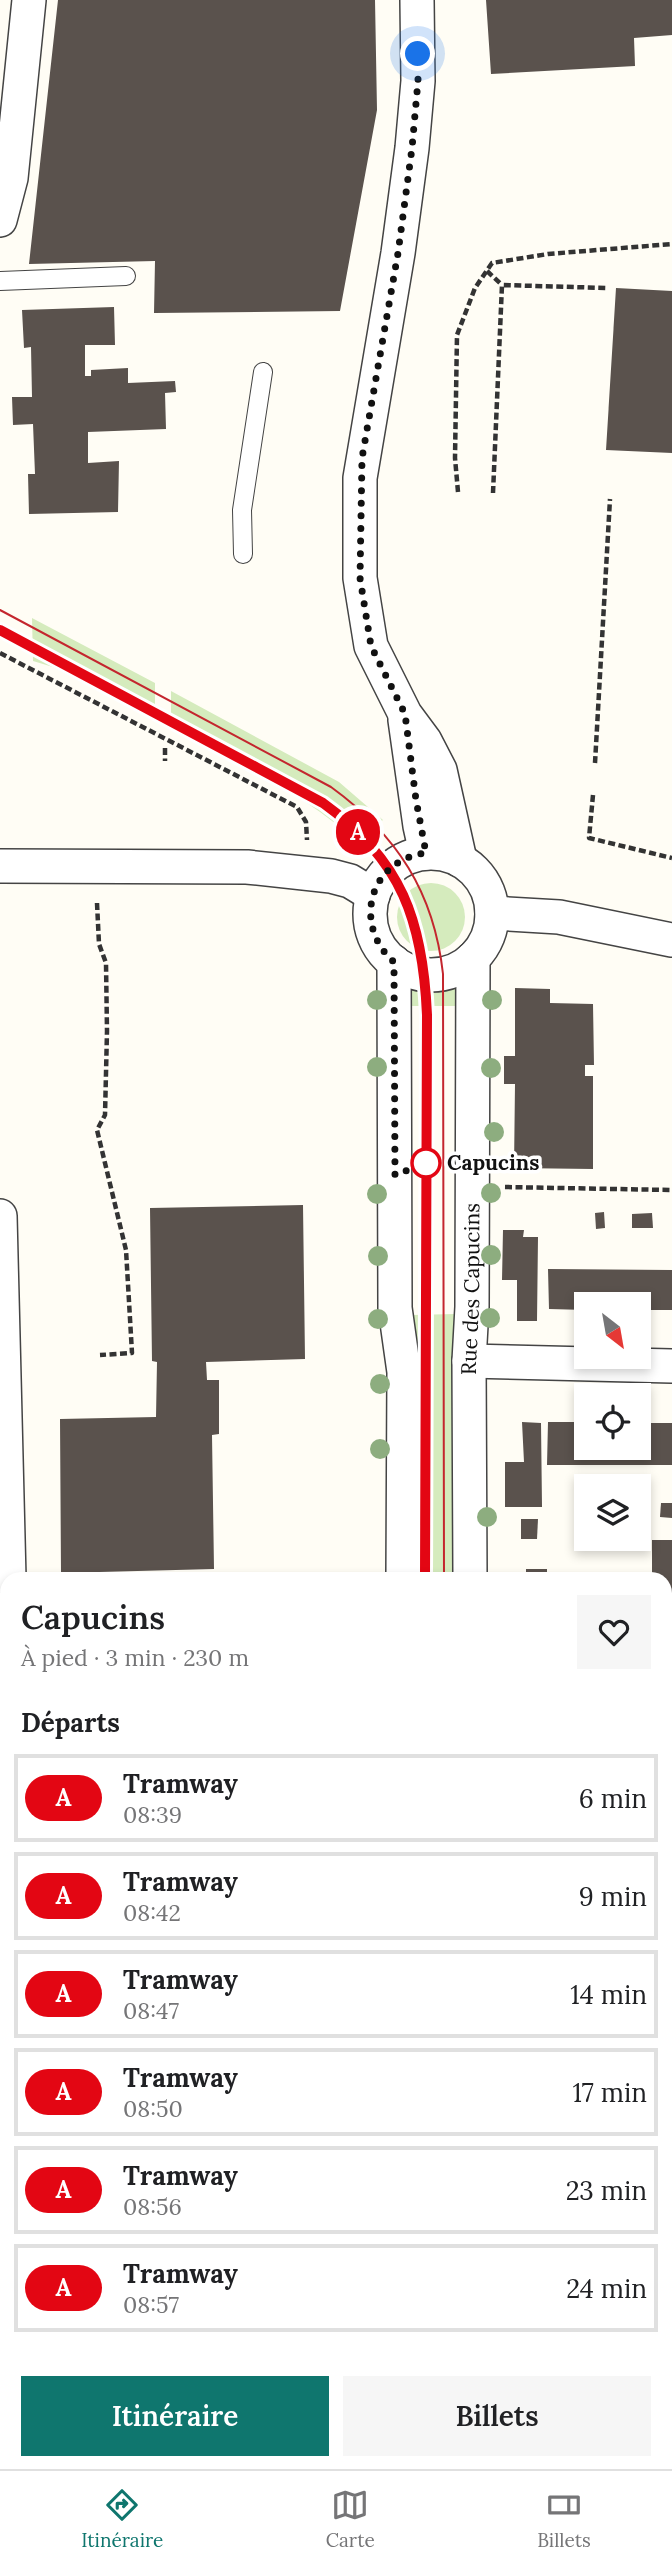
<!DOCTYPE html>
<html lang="fr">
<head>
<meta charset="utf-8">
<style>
	body { margin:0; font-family:Lora,serif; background:#f6f6f6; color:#202124; height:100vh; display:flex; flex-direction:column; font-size:26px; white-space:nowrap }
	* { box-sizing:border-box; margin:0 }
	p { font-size:23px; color:#757577 }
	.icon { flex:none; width:38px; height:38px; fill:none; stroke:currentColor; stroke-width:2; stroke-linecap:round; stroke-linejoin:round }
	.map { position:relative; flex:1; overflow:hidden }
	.details { position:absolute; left:0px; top:1572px; width:672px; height:898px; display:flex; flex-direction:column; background:#fff; border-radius:21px 21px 0 0; box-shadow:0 4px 10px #0003 }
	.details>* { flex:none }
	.badge { padding:0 14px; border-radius:23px; font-size:24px; line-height:46px }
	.needle { width:46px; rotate:149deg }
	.controls { position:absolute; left:574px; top:1292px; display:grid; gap:14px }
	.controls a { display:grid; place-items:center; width:77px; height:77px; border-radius:0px; background:#fff; box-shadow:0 4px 10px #0003; font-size:35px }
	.you { position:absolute; width:35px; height:35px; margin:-18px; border:5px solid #fff; border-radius:50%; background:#1a73e8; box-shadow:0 0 0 10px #1a73e833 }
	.map>.badge { position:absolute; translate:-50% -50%; box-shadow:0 0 0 4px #fff }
	h2 { padding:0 21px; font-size:26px; line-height:63px }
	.round { display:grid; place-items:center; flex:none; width:74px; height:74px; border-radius:0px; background:#f6f6f6 }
	.overview { display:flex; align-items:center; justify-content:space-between; height:119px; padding:0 21px }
	h1 { font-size:33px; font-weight:600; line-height:52px }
	.primary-button { display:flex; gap:14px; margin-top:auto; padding:14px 21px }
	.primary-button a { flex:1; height:80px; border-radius:0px; background:#0f766e; color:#fff; font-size:28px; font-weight:600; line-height:80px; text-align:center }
	.primary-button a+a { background:#f6f6f6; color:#202124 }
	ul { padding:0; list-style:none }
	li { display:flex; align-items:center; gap:21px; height:88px; margin:0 14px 10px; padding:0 7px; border:4px solid #e0e0e0; border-radius:0px }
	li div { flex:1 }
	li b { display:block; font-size:26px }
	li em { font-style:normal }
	li .badge { min-width:77px; font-weight:700; text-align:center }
	.tab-bar { display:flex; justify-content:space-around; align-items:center; height:98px; border-top:2px solid #e0e0e0; background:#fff; font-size:19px; color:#757577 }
	.tab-bar a { display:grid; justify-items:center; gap:4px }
	.tab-bar .on { color:#0f766e }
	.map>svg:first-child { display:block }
</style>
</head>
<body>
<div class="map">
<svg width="672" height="2469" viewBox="0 0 672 2469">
	<rect width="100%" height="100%" fill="#fffdf5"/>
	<g fill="#d5ebbd">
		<path d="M32,618L155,683V721L53,667L33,661Z"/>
		<path d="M171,691L339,782L383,820L356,841C303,792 234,762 171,729Z"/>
		<circle cx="431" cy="917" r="34"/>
		<path d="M463,986V1006H407V989L435,993Z"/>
		<path d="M455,1314L457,1578H414L412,1315Z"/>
	</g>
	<g fill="#5a524d">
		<path d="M58,0H375L377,110L340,311L154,313L155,261L29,264Z"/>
		<path d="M486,0H672V35L634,38L635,66L491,74Z"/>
		<path d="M616,288L672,291V453L606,450Z"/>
		<path d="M114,307L115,345H85V376H91V370L128,368V383L175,381L176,392L165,393L166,429L88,432V463L119,461L118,512L29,514L28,474H35L33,424L13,425L12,397H32L31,347L24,348L22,310Z"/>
		<path d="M515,988L550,989V1003L593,1004L594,1065H585V1076H593V1169L514,1168L515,1084H504V1056H515Z"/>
		<path d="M303,1205L305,1359L206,1362L207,1380H219V1434L212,1435L214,1569L61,1573L60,1419L156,1417L157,1362L152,1361L150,1208Z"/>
		<path d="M604,1212L605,1228L596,1229L595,1213Z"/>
		<path d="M652,1213L653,1228H632V1214Z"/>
		<path d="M503,1230H524L523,1237H538L537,1321H517V1280H502Z"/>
		<path d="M548,1269L672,1270V1310H639V1304H586V1310L549,1309Z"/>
		<path d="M522,1422L541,1423L542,1507H505V1462H524Z"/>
		<path d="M548,1422H586V1447H639V1423H672V1465H547Z"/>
		<path d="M661,1503H672V1518L660,1517Z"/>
		<path d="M521,1519H538L537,1539H521Z"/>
		<path d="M652,1540H672V1719H665V1578H652Z"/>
		<rect x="526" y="1569" width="21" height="9"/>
		<path d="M0,1760H7V1802L0,1803Z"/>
		<path d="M672,2050V2100L665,2101V2051Z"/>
		<rect x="2" y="2087" width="5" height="33"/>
		<path d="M672,2248V2469H533V2462H665V2249Z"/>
		<path d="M285,2462H293L297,2467V2462H333V2469H266V2467L282,2466Z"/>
	</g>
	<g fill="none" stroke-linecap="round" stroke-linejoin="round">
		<defs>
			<g id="service">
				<path d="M0,281L126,276"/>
				<path d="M243,554L242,510L263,372"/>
			</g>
			<g id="minor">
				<path d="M417,0L418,81L412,148L398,253L360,478V578L371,646L405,714L425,741L440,770L460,860"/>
				<path d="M0,220L11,178L29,0"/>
				<path d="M405,720L420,826L426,853"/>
				<circle cx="431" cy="914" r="61"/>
				<path d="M0,866L247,867L331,876L350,881L373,895"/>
				<path d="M492,913L559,917L672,940"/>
				<path d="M394,962L395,1308L404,1372L403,1578"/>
				<path d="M0,1216L9,1578"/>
				<path d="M469,1361L672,1366"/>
				<path id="s1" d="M470,1578L469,1361L472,1307L473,958"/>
				<path d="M0,1877L7,1876"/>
				<path d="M0,2062H7"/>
				<path d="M392,2469V2462"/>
				<path d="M461,2469V2462"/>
			</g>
		</defs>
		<use href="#service" stroke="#444" stroke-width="20"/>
		<use href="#minor" stroke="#444" stroke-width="36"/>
		<g stroke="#333" stroke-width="4.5" stroke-dasharray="7 3.5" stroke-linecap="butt">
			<path d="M487,271L502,285"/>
			<path d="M458,492L455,458L457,335L475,288L492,263L548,254L672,244"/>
			<path d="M493,493L502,285L606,288"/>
			<path d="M0,653L297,807L306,822L307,840"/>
			<path d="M165,748V761"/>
			<path d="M595,763L610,499"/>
			<path d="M593,795L589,838L672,858"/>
			<path d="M97,903L99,944L106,963L107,1031L105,1115L97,1130L126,1250L132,1353L100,1355"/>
			<path d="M505,1187L672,1190"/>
			<path d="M665,2106L672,2105"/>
			<path d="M672,2137L670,2153L672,2168"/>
		</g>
		<use href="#service" stroke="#fff" stroke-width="18"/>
		<use href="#minor" stroke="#fff" stroke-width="33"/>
		<g stroke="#c4262e" stroke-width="2">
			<path d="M0,610L331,787C397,835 434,892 443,974L444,1578"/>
			<path d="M0,630L323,803C402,860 424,921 427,1015L425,1578"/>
			<path d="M415,2469V2462"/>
			<path d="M433,2469V2462"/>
		</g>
	</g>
	<g fill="#8dad7f">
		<circle cx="377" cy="1000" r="10"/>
		<circle cx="492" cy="1000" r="10"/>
		<circle cx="377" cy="1067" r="10"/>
		<circle cx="491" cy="1068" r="10"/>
		<circle cx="494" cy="1132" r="10"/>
		<circle cx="491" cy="1193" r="10"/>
		<circle cx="377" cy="1194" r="10"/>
		<circle cx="491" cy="1255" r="10"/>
		<circle cx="378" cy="1256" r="10"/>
		<circle cx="490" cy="1318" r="10"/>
		<circle cx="378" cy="1319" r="10"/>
		<circle cx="380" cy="1384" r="10"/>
		<circle cx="380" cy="1449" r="10"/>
		<circle cx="487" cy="1517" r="10"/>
	</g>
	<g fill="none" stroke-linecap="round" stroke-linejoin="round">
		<defs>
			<path id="line" d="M0,630L323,803C402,860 423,921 427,1015L425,1578"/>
		</defs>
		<use href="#line" stroke="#fff" stroke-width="16"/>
		<use href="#line" stroke="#e30613" stroke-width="10"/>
		<path stroke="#111" stroke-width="7" stroke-dasharray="0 12.6" d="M418,54V81L412,148L398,253L362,458L360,578L371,646L405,714L416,800L426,853C369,860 352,925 394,962L395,1175L426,1163"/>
	</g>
	<circle fill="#fff" stroke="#e30613" stroke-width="3.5" cx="426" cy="1163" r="14"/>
	<g text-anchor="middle" stroke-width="7" stroke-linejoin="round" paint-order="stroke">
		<g font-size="21" font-weight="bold" fill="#111" stroke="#fff" text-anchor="start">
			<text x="447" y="1170">Capucins</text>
		</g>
		<g font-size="21" fill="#111" stroke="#fff">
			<text dy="7" stroke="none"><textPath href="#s1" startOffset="289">Rue des Capucins</textPath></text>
		</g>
	</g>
</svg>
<div class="controls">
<a><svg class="needle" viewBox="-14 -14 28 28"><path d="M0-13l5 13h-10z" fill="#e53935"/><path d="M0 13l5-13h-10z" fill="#757577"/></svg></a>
<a><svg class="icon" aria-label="locate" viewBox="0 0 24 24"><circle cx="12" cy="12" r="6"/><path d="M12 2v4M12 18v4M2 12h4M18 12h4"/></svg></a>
<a><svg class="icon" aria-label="layers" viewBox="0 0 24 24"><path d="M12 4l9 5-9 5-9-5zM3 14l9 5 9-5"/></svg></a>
</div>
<div class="you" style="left:418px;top:54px"></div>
<b class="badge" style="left:358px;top:832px;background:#e30613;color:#fff">A</b>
<section class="details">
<div class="overview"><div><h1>Capucins</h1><p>À pied · 3 min · 230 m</p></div><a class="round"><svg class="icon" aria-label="heart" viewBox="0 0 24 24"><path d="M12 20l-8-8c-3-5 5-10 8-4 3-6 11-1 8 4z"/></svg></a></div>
<h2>Départs</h2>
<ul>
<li><span class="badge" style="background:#e30613;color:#fff">A</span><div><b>Tramway</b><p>08:39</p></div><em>6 min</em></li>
<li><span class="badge" style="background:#e30613;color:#fff">A</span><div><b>Tramway</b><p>08:42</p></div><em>9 min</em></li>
<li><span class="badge" style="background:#e30613;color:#fff">A</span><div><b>Tramway</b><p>08:47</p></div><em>14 min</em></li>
<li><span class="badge" style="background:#e30613;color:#fff">A</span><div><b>Tramway</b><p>08:50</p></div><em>17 min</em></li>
<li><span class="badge" style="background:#e30613;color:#fff">A</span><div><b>Tramway</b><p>08:56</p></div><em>23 min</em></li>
<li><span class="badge" style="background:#e30613;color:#fff">A</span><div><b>Tramway</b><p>08:57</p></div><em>24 min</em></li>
</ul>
<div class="primary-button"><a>Itinéraire</a><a>Billets</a></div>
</section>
</div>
<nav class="tab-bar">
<a class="on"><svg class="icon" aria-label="directions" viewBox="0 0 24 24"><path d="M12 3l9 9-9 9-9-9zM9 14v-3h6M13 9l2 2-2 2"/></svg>Itinéraire</a>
<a><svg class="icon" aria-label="map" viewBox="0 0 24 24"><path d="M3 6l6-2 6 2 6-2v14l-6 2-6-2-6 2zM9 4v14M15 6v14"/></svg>Carte</a>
<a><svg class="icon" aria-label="tickets" viewBox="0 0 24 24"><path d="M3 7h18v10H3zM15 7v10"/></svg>Billets</a>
</nav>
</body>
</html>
